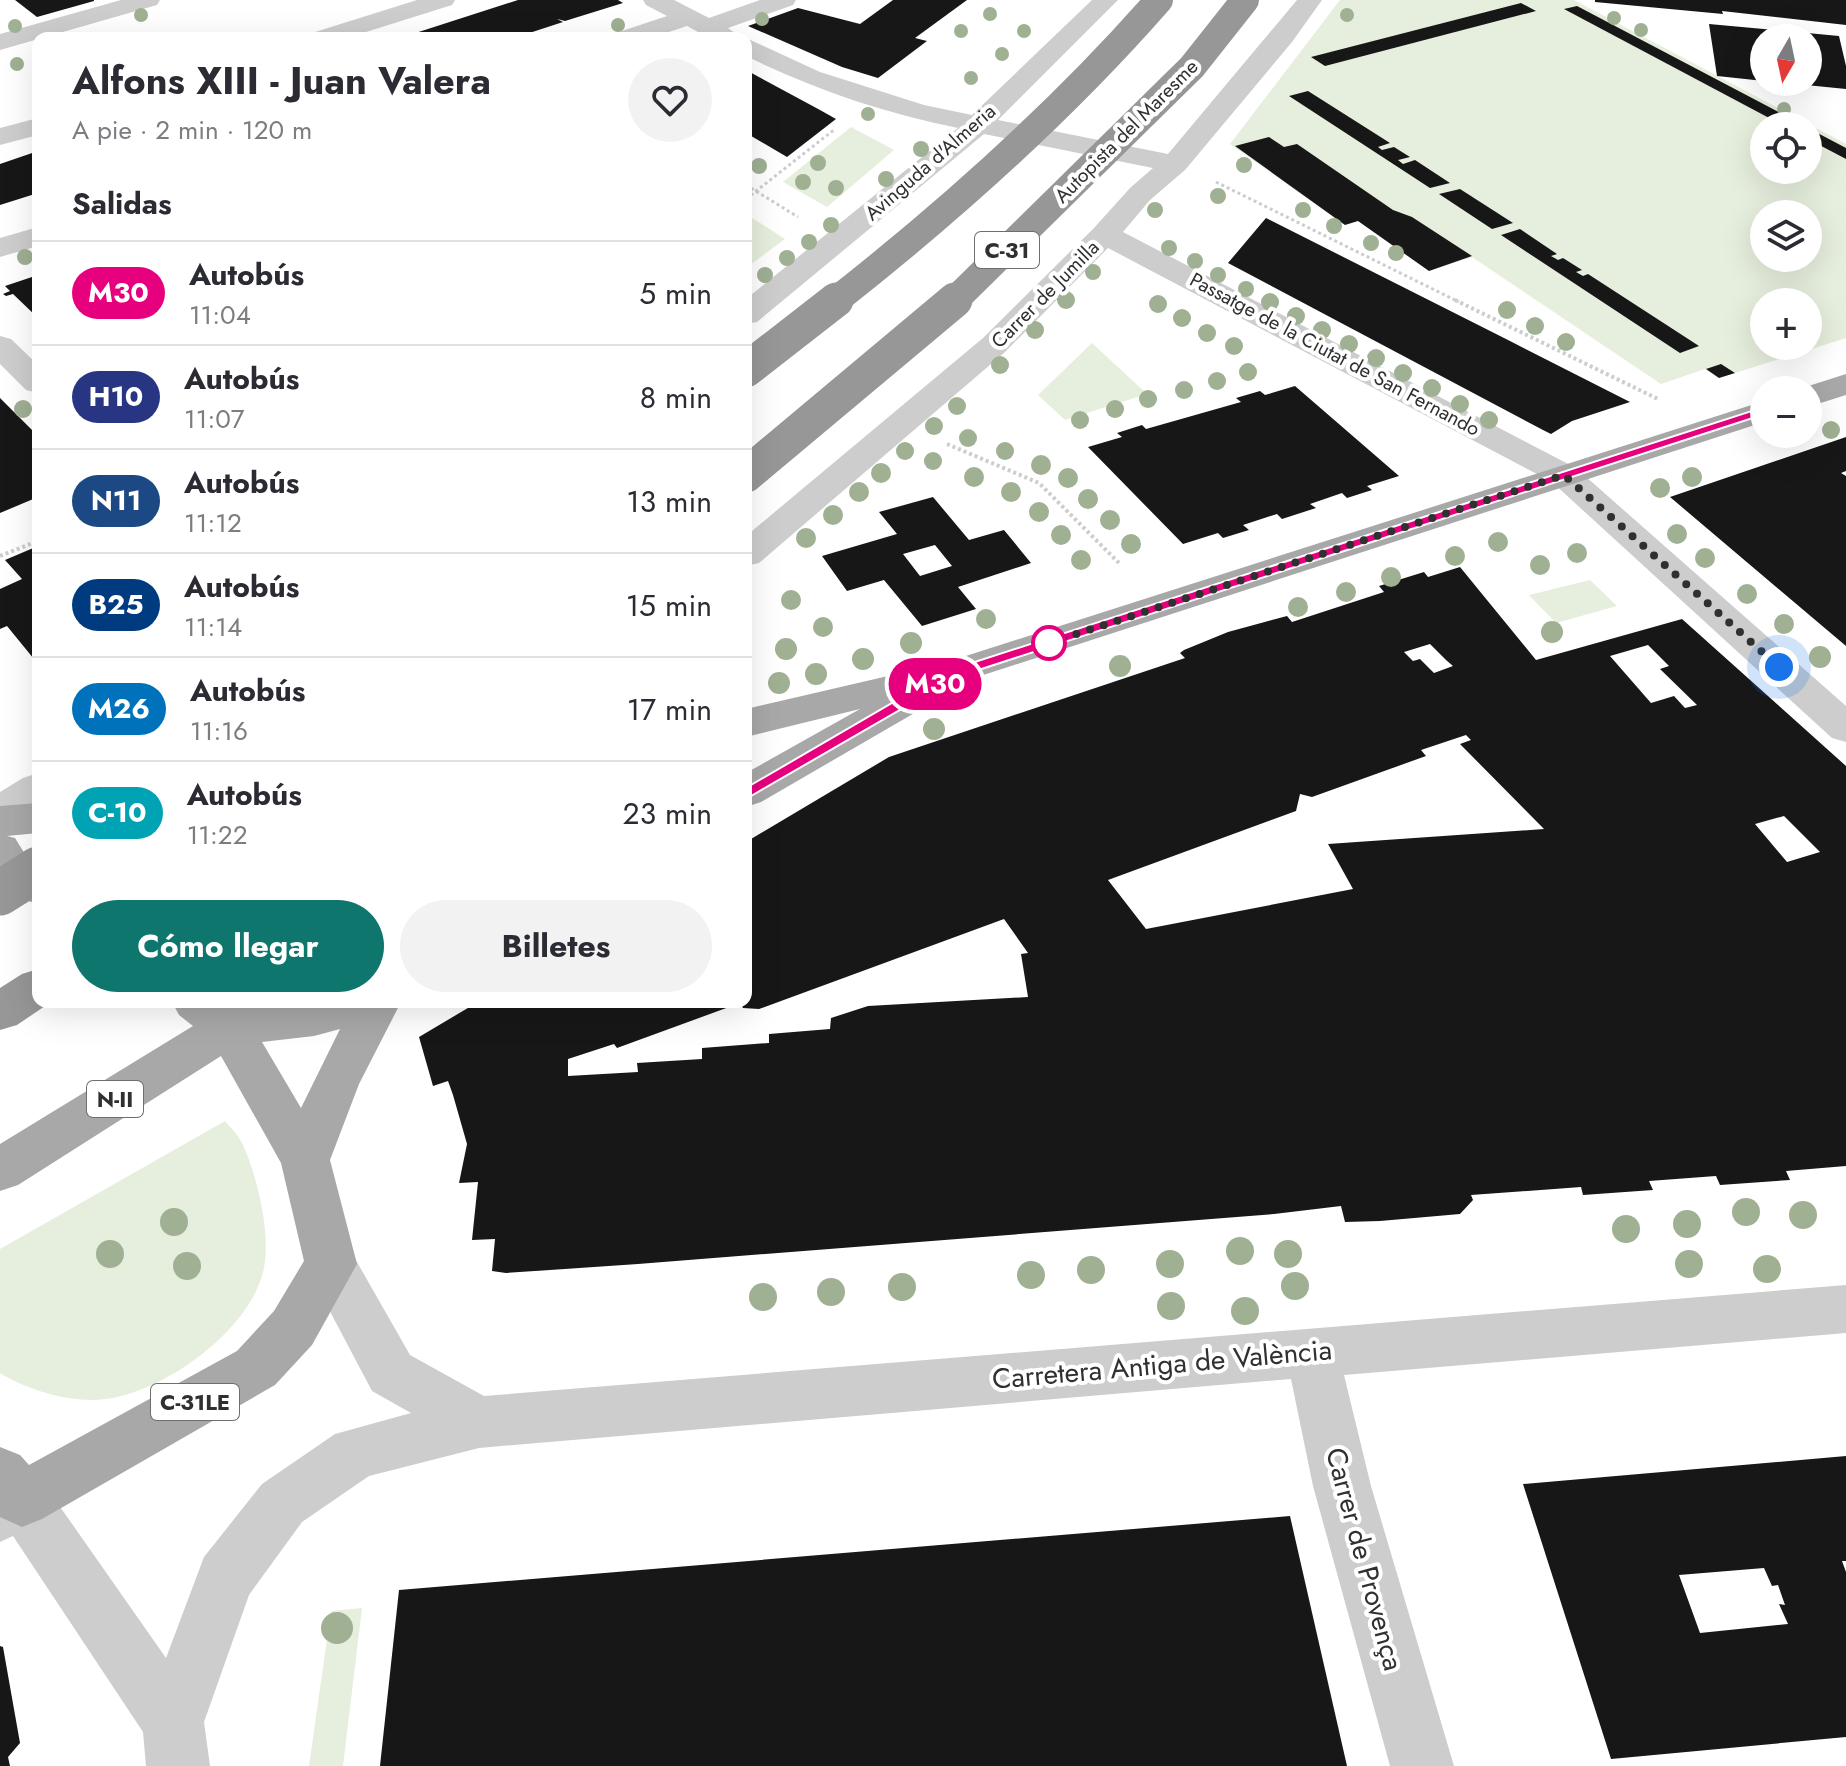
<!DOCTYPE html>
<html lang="es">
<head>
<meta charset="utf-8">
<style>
	body { margin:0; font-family:Jost,sans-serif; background:#f2f2f3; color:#2b2b33; height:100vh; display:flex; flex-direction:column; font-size:30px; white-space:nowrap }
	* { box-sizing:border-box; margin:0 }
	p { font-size:26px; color:#7c7c81 }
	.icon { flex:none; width:44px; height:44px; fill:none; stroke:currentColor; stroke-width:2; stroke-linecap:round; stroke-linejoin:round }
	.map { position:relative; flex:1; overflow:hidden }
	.side { position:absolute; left:32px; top:32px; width:720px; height:976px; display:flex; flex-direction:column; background:#fff; border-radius:16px; box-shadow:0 8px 32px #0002 }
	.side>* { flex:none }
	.badge { padding:0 16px; border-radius:26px; font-size:28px; line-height:52px }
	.needle { width:52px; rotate:189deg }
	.fabs { position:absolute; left:1750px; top:24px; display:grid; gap:16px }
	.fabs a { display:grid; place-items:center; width:72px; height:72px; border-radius:50%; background:#fff; box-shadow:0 8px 32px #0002; font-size:40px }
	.you { position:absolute; width:40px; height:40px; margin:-20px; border:6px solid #fff; border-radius:50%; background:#1a73e8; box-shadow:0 0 0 12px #1a73e833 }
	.map>.badge { position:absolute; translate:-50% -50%; box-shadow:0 0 0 4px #fff }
	h2 { padding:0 40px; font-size:30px; line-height:72px }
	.round { display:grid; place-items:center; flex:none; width:84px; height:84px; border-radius:42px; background:#f2f2f3 }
	.overview { display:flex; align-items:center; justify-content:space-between; height:136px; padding:0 40px }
	h1 { font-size:38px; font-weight:700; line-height:60px }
	.button { display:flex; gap:16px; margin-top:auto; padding:16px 40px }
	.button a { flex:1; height:92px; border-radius:48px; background:#0f766e; color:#fff; font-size:32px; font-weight:700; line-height:92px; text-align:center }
	.button a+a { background:#f2f2f3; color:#2b2b33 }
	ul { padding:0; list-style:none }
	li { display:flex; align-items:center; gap:24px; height:104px; padding:0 40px; border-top:2px solid #e1e1e2 }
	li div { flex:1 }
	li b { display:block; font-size:30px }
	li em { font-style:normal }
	li .badge { min-width:88px; font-weight:700; text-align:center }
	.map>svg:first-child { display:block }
</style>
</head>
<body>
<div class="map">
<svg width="1846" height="1766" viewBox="0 0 1846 1766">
	<rect width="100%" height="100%" fill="#fff"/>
	<g fill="#e6eedd" fill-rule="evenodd">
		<path d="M1340,0H1574L1846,144V338L1719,378L1705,369L1661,384L1472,257L1429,271L1357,220L1343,224L1230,144ZM1764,126H1808V170H1764ZM1764,214H1808V258H1764ZM1764,302H1808V346H1764Z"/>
		<path d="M851,127L894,150L827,207L783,182Z"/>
		<path d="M746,214L785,239L746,268Z"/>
		<path d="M1092,343L1147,394L1065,420L1038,395Z"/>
		<path d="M1590,580L1617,606L1556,623L1529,595Z"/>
		<path d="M225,1121C231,1128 239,1136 243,1145C258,1178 273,1241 262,1276C244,1336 155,1399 93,1400C62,1400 26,1389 0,1373V1249Z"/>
		<path d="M362,1608L343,1766H309L331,1611Z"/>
	</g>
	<g fill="#171717" fill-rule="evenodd">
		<path d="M15,0H94V1L37,17Z"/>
		<path d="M518,0H618L623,3L565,21L557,19L563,22L514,38H400Z"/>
		<path d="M893,0H967L915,38L927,41L878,78L842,67L748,26L798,8L860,24Z"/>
		<path d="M1595,0H1846V25L1722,11L1723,14L1595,2Z"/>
		<path d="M1521,3L1536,11L1325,66L1311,57Z"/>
		<path d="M1577,6L1805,126H1784L1564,9Z"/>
		<path d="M1709,24L1839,36L1846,66V89L1796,84L1808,82V38H1764V81L1717,76Z"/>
		<path d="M746,70L820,110L836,119L787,157L746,133Z"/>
		<path d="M1308,91L1390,143L1378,147L1382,150L1394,147L1410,157L1398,160L1403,164L1415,160L1450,183L1430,188L1289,96Z"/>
		<path d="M1808,128L1846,148V159L1808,139Z"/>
		<path d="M1269,137L1284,147L1297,144L1393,210L1412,217L1472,256L1429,271L1358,221L1345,225L1235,146Z"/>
		<path d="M38,151V193L0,205V164Z"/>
		<path d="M1460,189L1513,223L1492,229L1439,194Z"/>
		<path d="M1266,218L1508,340L1630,402L1572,421L1551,434L1543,430L1228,263Z"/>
		<path d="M1520,229L1557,254L1551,256L1558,260L1563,258L1582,270L1576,272L1583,276L1588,274L1699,346L1680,353L1501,235Z"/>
		<path d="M38,275V318L13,294L6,296L3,294L10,291L5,286Z"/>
		<path d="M1721,364L1735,373L1719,378L1706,369Z"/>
		<path d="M1295,386L1399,476L1367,486L1372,490L1347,498L1342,493L1310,504L1316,508L1282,519L1277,514L1243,525L1249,530L1223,538L1218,533L1183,544L1088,447L1122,437L1117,433L1142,425L1146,429L1241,402L1236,398L1260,391L1265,395Z"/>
		<path d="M0,398L38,436V497L0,513Z"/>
		<path d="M1846,437V471L1841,473L1846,476V646L1670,497Z"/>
		<path d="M933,497L969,540L1004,530L1031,563L958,587L976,609L922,626L884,580L847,591L822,556L897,534L879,512ZM935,545L952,566L920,576L903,554Z"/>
		<path d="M38,546V664L7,626L0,629V589L22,579L5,560Z"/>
		<path d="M1460,567L1536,660L1682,619L1846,766V1166L1786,1171L1790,1180L1720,1185L1716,1176L1649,1181L1653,1190L1583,1195L1581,1187L1471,1195L1473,1200L1460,1214L1380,1221L1345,1222L1341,1206L1274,1214L638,1264L506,1273L492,1271L495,1239L472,1240L478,1182L459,1183L467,1144L453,1095L448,1081L433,1086L419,1037L478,1002H746V842L889,757L1185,658L1180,653L1184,650L1228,632L1287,616L1292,622L1384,592L1379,586L1424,572L1428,577ZM1430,644L1446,660L1453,666L1434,673L1420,659L1413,661L1404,652ZM1648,645L1669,666L1660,669L1697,705L1685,708L1674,696L1651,703L1610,656ZM1466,735L1471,740L1460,744L1544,829L1328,844L1353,889L1146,929L1108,880L1296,811L1300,794L1312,797L1426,756L1421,750ZM1784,816L1820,852L1787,862L1755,824ZM1004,919L1028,953L1021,954L1028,997L868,1006L831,1018L830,1029L769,1034V1043L702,1048V1059L637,1063L638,1072L568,1076V1059L614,1044L617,1048L740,1003L743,1008L759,1009Z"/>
		<path d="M1846,1456V1561H1842L1846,1572V1737L1611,1759L1523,1484ZM1764,1568L1772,1586L1778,1585L1785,1605L1779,1604L1788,1624L1700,1633L1679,1575Z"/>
		<path d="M1290,1516L1347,1766H380L399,1590Z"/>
		<path d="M0,1646L3,1647L20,1743L8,1757L10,1766H0Z"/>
	</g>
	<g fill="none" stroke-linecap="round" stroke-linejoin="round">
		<g stroke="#cdcdcd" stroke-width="3" stroke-dasharray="3 3" stroke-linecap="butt">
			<path d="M1216,182L1459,302"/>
			<path d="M746,185L798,217"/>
			<path d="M746,199L835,129"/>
		</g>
		<g stroke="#cdcdcd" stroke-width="4" stroke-dasharray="3 3" stroke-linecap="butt">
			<path d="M1455,300L1660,400"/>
			<path d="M947,444L1039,483L1121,565"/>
			<path d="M0,556L38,541"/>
		</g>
		<g fill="#cdcdcd" fill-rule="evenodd">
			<path d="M121,0H160L157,5L0,50V34Z"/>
			<path d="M417,0H455L452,5L347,38H308L312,33Z"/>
			<path d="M643,0H674L709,18L760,0H796L793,5L728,28L742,38H709L687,26L651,38H612L616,33L667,16L646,5Z"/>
			<path d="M1092,0H1118L998,120L1168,154L1297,0H1322L1292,42L1185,170L1150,200L1123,232L1576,468L1846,706V742L1832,738L1552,482L1108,248L1005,352L759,563L746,566V536L983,338L1094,228L1130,188L1153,168L984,134L757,322L746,324V299L958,128C884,113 813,89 746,56V38L820,72L924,105L972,115Z"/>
			<path d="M38,118V135L0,145V128Z"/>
			<path d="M38,227V246L0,257V238Z"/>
			<path d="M0,336L11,339L38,365V393L26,390L0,364Z"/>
			<path d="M38,773V808L15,823L0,827V792L23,778Z"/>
			<path d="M221,1002H269L246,1040L229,1045L212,1040L205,1027Z"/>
			<path d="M331,1241L349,1248L410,1355L484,1396L1846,1285V1333L1344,1375L1371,1486L1454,1766H1390L1313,1486L1291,1379L479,1448L369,1476L302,1522L249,1595L204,1722L210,1766H146L143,1732L13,1536L0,1542V1482L22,1473L42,1481L166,1658L204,1557L262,1484L335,1434L411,1413L372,1391L305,1264L313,1248Z"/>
		</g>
		<g fill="#a8a8a8" fill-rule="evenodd">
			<path d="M1846,374V395L1808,407V390H1796Z"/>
			<path d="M1764,401V422L934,691L936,695L930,704L761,802L746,807V773L860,709L746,737V709L944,663Z"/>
			<path d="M38,803V833L7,836L15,838L28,859L38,866V904L22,899L0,883V806Z"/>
			<path d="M172,1002H229L237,1008L292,1002H401L359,1084L330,1160L357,1264L312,1345L275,1385L42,1519L22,1527L0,1517V1447L20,1455L29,1465L237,1351L274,1311L304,1261L281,1163L221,1056L18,1185L0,1191V1144L193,1026L179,1015ZM340,1029L301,1108L262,1042L314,1036Z"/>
		</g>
		<path fill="#979797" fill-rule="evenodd" d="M38,969V1002H51L17,1025L0,1030V988L22,974Z"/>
		<g stroke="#979797" stroke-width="28">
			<path d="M834,302C951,210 1061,112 1159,0"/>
			<path d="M953,302L1192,67L1245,0"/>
		</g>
		<g stroke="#979797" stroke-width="35">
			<path d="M746,370L836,300"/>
			<path d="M746,475L955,300"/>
		</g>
		<path stroke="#979797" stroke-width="45" d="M0,893L38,869"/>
	</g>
	<g fill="#a0b093">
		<circle cx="990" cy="14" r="7"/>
		<circle cx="141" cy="15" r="7"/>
		<circle cx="1347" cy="15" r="7"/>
		<circle cx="1614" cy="18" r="7"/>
		<circle cx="762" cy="19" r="7"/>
		<circle cx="618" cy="25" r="7"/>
		<circle cx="15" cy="26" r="7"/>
		<circle cx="1641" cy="30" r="7"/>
		<circle cx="961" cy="31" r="7"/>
		<circle cx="1024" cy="31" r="7"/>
		<circle cx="1002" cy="54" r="7"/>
		<circle cx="17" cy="64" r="7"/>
		<circle cx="971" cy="78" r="7"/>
		<circle cx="1784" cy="109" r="7"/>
		<circle cx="868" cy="114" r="7"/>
		<circle cx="921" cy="149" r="8"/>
		<circle cx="818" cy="163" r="8"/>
		<circle cx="1244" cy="165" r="8"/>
		<circle cx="759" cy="166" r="8"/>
		<circle cx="886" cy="179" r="8"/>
		<circle cx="803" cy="182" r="8"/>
		<circle cx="836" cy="188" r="8"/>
		<circle cx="1218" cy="196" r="8"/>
		<circle cx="1155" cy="210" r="8"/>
		<circle cx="1303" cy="210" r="8"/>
		<circle cx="831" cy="225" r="8"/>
		<circle cx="1334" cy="226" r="8"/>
		<circle cx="809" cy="242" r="8"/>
		<circle cx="1371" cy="243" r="8"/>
		<circle cx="1169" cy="248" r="8"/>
		<circle cx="1396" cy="253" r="8"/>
		<circle cx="25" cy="257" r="8"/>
		<circle cx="787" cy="258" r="8"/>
		<circle cx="1195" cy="261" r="8"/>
		<circle cx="1093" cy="272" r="8"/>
		<circle cx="765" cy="275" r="8"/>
		<circle cx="1218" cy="275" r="8"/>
		<circle cx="1246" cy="289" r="8"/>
		<circle cx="1066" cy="300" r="9"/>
		<circle cx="1270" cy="302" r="9"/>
		<circle cx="1158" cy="304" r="9"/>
		<circle cx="1507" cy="310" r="9"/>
		<circle cx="1296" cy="316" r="9"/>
		<circle cx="1182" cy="318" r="9"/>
		<circle cx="1535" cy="326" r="9"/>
		<circle cx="1035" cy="330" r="9"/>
		<circle cx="1322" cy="330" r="9"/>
		<circle cx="1207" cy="333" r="9"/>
		<circle cx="1566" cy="342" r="9"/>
		<circle cx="1349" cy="344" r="9"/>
		<circle cx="1234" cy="346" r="9"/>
		<circle cx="1376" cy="358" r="9"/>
		<circle cx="1000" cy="365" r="9"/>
		<circle cx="1248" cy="372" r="9"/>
		<circle cx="1403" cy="373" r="9"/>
		<circle cx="1217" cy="381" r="9"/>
		<circle cx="1432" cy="388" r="9"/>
		<circle cx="1184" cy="390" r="9"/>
		<circle cx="1148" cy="399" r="9"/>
		<circle cx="1460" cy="404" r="9"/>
		<circle cx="957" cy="406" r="9"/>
		<circle cx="23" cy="409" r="9"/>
		<circle cx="1115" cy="409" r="9"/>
		<circle cx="1080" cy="420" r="9"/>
		<circle cx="1489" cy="420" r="9"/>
		<circle cx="934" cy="426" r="9"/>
		<circle cx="1831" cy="430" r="9"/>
		<circle cx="968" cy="438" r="9"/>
		<circle cx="905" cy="451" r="9"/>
		<circle cx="1005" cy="451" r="9"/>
		<circle cx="933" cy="461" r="9"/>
		<circle cx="1041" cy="465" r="10"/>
		<circle cx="881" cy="473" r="10"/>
		<circle cx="974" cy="477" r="10"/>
		<circle cx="1692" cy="477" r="10"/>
		<circle cx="1068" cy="478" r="10"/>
		<circle cx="1660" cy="488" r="10"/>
		<circle cx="859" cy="492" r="10"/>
		<circle cx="1011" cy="492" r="10"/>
		<circle cx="1088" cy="499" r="10"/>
		<circle cx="1039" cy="512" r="10"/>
		<circle cx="833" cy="515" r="10"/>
		<circle cx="1110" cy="520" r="10"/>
		<circle cx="1677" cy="534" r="10"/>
		<circle cx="1061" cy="535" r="10"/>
		<circle cx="806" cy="538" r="10"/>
		<circle cx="1498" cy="542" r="10"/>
		<circle cx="1131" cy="544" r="10"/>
		<circle cx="1577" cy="553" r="10"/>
		<circle cx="1455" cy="556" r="10"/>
		<circle cx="1705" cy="558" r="10"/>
		<circle cx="1081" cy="560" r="10"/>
		<circle cx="1540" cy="565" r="10"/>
		<circle cx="1391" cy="577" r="10"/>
		<circle cx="1346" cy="592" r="10"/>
		<circle cx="1747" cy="594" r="10"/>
		<circle cx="791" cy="600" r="10"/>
		<circle cx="1298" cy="607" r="10"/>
		<circle cx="986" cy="619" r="10"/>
		<circle cx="1784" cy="624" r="10"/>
		<circle cx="823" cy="627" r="10"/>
		<circle cx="1552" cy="632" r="11"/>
		<circle cx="911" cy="643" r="11"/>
		<circle cx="786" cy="649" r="11"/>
		<circle cx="1820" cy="657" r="11"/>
		<circle cx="863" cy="659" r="11"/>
		<circle cx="1120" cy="666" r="11"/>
		<circle cx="816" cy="674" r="11"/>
		<circle cx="779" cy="683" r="11"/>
		<circle cx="934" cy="729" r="11"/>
		<circle cx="1746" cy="1212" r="14"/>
		<circle cx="1803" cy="1215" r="14"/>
		<circle cx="174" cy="1222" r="14"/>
		<circle cx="1687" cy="1224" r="14"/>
		<circle cx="1626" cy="1229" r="14"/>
		<circle cx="1240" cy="1251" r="14"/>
		<circle cx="110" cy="1254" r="14"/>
		<circle cx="1288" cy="1254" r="14"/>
		<circle cx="1170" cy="1264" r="14"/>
		<circle cx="1689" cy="1264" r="14"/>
		<circle cx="187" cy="1266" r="14"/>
		<circle cx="1767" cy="1269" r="14"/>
		<circle cx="1091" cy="1270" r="14"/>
		<circle cx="1031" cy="1275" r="14"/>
		<circle cx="1295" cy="1286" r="14"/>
		<circle cx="902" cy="1287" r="14"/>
		<circle cx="831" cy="1292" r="14"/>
		<circle cx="763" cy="1297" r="14"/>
		<circle cx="1171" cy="1306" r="14"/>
		<circle cx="1245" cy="1311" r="14"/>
		<circle cx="337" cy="1628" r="16"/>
	</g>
	<path fill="#e6007e" stroke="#fff" stroke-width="2" d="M1764,407L1770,411L1768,413L957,677L751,796H741L739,792L947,671Z"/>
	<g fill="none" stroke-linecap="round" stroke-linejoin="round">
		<path stroke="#303030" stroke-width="8" stroke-dasharray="0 14.4" d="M1049,643L1564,475L1779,667"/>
	</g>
	<circle fill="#fff" stroke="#e6007e" stroke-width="4" cx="1049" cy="643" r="16"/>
	<g text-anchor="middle" stroke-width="8" stroke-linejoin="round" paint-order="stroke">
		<g font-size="20" fill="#303030" stroke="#fff">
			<text transform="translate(1126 131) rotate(-45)" y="7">Autopista del Maresme</text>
			<text transform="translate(930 162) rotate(-41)" y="7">Avinguda d'Almeria</text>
			<text transform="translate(1045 294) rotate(-45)" y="7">Carrer de Jumilla</text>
			<text transform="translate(1335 354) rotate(28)" y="7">Passatge de la Ciutat de San Fernando</text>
		</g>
		<g fill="#fff" stroke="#6e6e6e" stroke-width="2">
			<rect x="975" y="232" width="64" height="36" rx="6"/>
			<rect x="87" y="1081" width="56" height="36" rx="6"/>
			<rect x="151" y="1384" width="88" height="36" rx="6"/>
		</g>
		<g font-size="22" font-weight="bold" fill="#303030">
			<text x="1007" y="258">C-31</text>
			<text x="115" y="1107">N-II</text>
			<text x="195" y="1410">C-31LE</text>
		</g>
		<g font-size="28" fill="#303030" stroke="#fff">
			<text transform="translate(1162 1364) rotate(-5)" y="10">Carretera Antiga de València</text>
			<text transform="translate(1365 1559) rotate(75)" y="10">Carrer de Provença</text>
		</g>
	</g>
</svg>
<div class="fabs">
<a><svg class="needle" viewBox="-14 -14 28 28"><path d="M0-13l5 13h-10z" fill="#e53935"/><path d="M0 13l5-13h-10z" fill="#7c7c81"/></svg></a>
<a><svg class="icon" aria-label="locate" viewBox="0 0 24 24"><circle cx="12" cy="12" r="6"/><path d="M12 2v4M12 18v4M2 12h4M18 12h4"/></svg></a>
<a><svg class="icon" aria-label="layers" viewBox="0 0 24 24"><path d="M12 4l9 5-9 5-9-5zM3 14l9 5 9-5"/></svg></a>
<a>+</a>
<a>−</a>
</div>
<div class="you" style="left:1779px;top:667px"></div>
<b class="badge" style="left:935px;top:684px;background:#e6007e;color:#fff">M30</b>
<section class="side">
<div class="overview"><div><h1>Alfons XIII - Juan Valera</h1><p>A pie · 2 min · 120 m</p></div><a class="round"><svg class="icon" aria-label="heart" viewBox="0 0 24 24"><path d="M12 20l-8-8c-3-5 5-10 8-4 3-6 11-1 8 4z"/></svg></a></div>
<h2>Salidas</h2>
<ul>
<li><span class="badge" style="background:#e6007e;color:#fff">M30</span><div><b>Autobús</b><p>11:04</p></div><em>5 min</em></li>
<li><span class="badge" style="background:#283583;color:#fff">H10</span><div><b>Autobús</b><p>11:07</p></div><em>8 min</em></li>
<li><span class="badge" style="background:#1c4883;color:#fff">N11</span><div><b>Autobús</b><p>11:12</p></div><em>13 min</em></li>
<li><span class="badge" style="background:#003b80;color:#fff">B25</span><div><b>Autobús</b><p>11:14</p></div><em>15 min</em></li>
<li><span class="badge" style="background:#0072bc;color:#fff">M26</span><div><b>Autobús</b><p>11:16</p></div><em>17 min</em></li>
<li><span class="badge" style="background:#00a3b4;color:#fff">C-10</span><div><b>Autobús</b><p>11:22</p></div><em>23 min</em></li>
</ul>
<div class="button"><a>Cómo llegar</a><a>Billetes</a></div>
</section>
</div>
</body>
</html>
